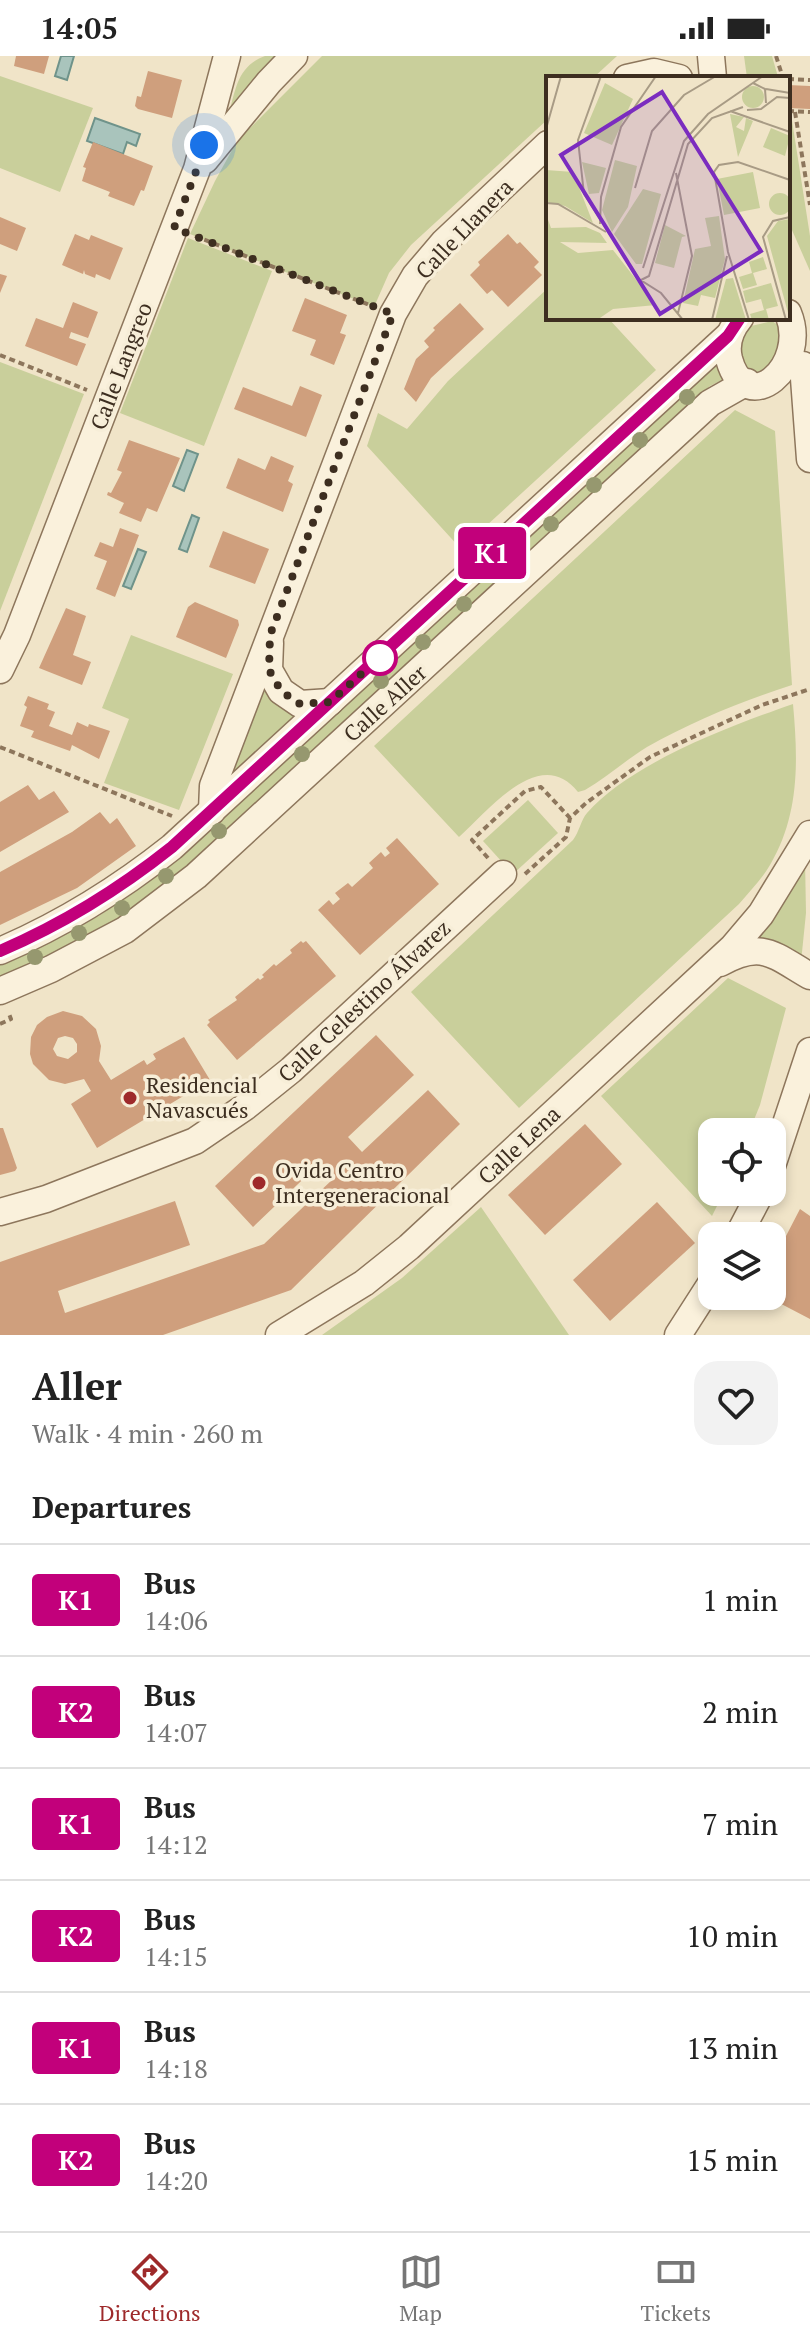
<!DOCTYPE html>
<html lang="en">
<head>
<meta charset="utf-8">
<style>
	body { margin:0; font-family:"PT Serif",serif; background:#f2f2f2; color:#222; height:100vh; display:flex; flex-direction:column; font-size:30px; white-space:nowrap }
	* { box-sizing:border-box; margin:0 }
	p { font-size:26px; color:#767676 }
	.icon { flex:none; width:44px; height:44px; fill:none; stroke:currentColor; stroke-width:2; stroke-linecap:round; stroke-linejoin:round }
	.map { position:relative; height:1279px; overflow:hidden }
	.details { display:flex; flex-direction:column; background:#fff; flex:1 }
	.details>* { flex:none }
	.badge { padding:0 16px; border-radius:6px; font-size:28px; line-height:52px }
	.controls { position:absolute; left:698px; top:1062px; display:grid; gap:16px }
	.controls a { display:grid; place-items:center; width:88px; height:88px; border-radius:16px; background:#fff; box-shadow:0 4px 12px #0003; font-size:40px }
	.you { position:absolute; width:40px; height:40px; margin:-20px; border:6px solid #fff; border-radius:50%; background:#1a73e8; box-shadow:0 0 0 12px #1a73e833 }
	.map>.badge { position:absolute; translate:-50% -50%; box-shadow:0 0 0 4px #fff }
	h2 { padding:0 32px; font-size:30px; line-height:72px }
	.round { display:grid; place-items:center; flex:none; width:84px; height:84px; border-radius:24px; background:#f2f2f2 }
	.summary { display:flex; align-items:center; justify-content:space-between; height:136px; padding:0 32px }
	h1 { font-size:38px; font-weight:800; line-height:60px }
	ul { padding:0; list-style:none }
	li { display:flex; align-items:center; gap:24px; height:112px; padding:0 32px; border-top:2px solid #e0e0e0 }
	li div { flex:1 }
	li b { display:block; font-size:30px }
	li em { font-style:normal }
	li .badge { min-width:88px; font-weight:700; text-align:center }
	.status { display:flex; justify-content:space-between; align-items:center; height:56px; padding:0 40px; background:#fff; direction:ltr }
	.status svg { height:22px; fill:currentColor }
	.tab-bar { display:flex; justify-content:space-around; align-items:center; height:112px; border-top:2px solid #e0e0e0; background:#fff; font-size:22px; color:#767676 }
	.tab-bar a { display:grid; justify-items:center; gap:4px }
	.tab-bar .current { color:#9e2a2b }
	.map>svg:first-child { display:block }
</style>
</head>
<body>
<div class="status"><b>14:05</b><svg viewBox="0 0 49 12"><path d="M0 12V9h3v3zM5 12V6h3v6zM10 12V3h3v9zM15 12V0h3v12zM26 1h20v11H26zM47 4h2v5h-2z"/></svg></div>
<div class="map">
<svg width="810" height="1279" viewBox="0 0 810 1279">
	<rect width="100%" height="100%" fill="#f0e4c8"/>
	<g fill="#c9cf9b">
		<path d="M265,0H284L229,57C236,32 238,10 265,0Z"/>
		<path d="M322,0H617L593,22H548V63L411,189L389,217L374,251L190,178L215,125L237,85Z"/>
		<path d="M744,0H772L778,21L747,22Z"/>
		<path d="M0,20L93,52L60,136L0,112Z"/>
		<path d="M791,58L810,180V215L788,165V59Z"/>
		<path d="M188,182L272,215L204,390L120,357Z"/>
		<path d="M548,232V262H608L656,314L461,493L367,390L378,357L407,373L448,325Z"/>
		<path d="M772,265L790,277L762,321L743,309L739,288L751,270Z"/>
		<path d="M718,304L726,322L710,330L187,813L108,870L0,922V909L99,860L180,800Z"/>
		<path d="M0,306L84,338L0,555Z"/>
		<path d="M735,354L775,375L792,629C742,645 693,665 647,691C626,704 607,721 585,734L578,736C540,688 489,754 459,781L374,690Z"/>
		<path d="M131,579L233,618L179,754L104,727L129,663L102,652Z"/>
		<path d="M263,620L299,657L224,729Z"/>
		<path d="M793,648C798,704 800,758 770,809C762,823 749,836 739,848L519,1052L411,936L573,784C579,776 581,764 587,757C631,707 730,670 793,648Z"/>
		<path d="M528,744L558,777L513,818L483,785Z"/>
		<path d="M805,803L806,857L801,906L746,883Z"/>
		<path d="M728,922L786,952L760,1049L749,1076H712V1136H724L712,1160L601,1040Z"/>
		<path d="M481,1151L569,1279H322L402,1222Z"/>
	</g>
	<g fill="#a9c4bc" stroke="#6f938a" stroke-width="2">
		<path d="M61,0H74L67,24L55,20Z"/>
		<path d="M95,62L140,78L136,90L127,86L123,98L87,85Z"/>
		<path d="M187,394L198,398L184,435L173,430Z"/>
		<path d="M192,459L199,462L187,496L179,493Z"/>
		<path d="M138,493L146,496L131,533L123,530Z"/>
	</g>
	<g fill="#cf9f7d" fill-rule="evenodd">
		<path d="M16,0H49L44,18L14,10Z"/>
		<path d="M148,15L182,24L172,62L138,53L135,50L137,40L141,41Z"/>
		<path d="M788,29L810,30V53L788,52Z"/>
		<path d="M93,86L153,110L144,135L141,134L134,150L108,140L110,136L82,125L86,112L83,111Z"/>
		<path d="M0,161L26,172L17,195L0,188Z"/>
		<path d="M75,178L89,184L91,179L123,192L110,224L96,218L95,222L85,218L84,214L83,218L62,209Z"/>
		<path d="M508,178L517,188L520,186L539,206L534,211L542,219L508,251L492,234L487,238L470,219L480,209L478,206Z"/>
		<path d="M0,218L7,220L0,237Z"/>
		<path d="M305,242L347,259L340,277L346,279L334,309L310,299L316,284L292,275Z"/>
		<path d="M73,246L98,256L88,282L71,276L69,282L86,288L77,310L25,290L36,262L63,272Z"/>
		<path d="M460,247L484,273L431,322L416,346L404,333L416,303L429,291L424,285L435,274L433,272Z"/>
		<path d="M300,330L322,339L306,381L234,353L243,331L292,350Z"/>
		<path d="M129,384L180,402L157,456L147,452L141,466L119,457L124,447L107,439L108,436L111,437L122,416L117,414Z"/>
		<path d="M271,400L294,410L288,425L293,428L283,456L226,432L238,402L265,414Z"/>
		<path d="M120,472L139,479L115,541L96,533L107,505L94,500L100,486L113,491Z"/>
		<path d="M223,475L269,493L255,528L209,511Z"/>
		<path d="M195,546L238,564L239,569L226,602L176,581L188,551Z"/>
		<path d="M66,552L86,560L73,599L91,606L82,629L39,612Z"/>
		<path d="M28,640L49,648L47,653L55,656L49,670L72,679L77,666L88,671L89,668L110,675L99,703L72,689L70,695L31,681L34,675L20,670L27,651L24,649Z"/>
		<path d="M28,729L39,744L54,735L69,756L0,796V746Z"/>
		<path d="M100,756L110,768L117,762L136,790L77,832L0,869V816L72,776Z"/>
		<path d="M397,782L439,828L360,899L318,854L329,844L333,849L340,843L335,837L348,827L352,831L373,812L369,807L381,796L385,801L390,797L386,792Z"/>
		<path d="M301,885L303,887L306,885L336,920L237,1004L207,969L210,966L208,964L237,944L235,941L258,922L260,924L264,921L262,919L274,908L276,910L292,897L290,894Z"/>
		<path d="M63,955L82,960L96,973L101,990L99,1005L111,1024L144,1004L147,1009L156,1003L153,998L184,981L210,1024L97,1092L71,1048L91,1035L84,1023L65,1028L49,1024L33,1008L30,998L31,981L37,969L47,961ZM65,980L73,982L77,988V996L68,1003L57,1000L53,993L58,982Z"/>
		<path d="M376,979L414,1019L348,1081L362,1096L428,1034L460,1068L291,1234L163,1279H0V1206L175,1145L190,1189L58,1235L65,1257L264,1188L333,1123L319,1108L253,1171L215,1130Z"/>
		<path d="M585,1068L622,1108L545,1179L508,1139Z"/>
		<path d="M0,1072H3L17,1112L15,1115L0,1119Z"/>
		<path d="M657,1146L695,1187L610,1265L573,1224Z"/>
		<path d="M800,1153L810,1160V1263L766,1240H772V1207Z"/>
	</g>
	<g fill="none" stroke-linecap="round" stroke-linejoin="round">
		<defs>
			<g id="street">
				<path d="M711,0L713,22"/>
				<path d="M627,22L654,16L679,22"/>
				<path d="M205,104L269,26L294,0"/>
				<path d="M740,262C730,274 725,287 729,303C746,365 810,310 788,257"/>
				<path d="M803,309L810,403"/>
				<path d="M270,587L269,614L281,635L300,648L330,646"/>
				<path d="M0,614L17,579L197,113L227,0"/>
				<path d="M212,755L213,730L393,258L415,220L444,186L548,88"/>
				<path d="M0,895C63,868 118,834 172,791L728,280"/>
				<path d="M720,907C762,884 772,898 810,920"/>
				<path d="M0,935L51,913L125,874L196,820L710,347L747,326"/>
				<path d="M772,1110L810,995"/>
				<path d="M0,1156L46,1143L195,1085L245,1051L291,1014L503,818"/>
				<path d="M738,1180L761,1136"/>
				<path d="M279,1279L364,1227L409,1191L733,891L761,858L810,778"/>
				<path d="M678,1279L712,1226"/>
			</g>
		</defs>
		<use href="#street" stroke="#8d765c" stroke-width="29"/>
		<g stroke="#8d765c" stroke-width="4" stroke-dasharray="6 4" stroke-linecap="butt">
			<path d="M776,0L783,22"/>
			<path d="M788,23L810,24"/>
			<path d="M788,55L810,56"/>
			<path d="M795,56L810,149"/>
			<path d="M195,180L372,250"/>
			<path d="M0,299L87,334"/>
			<path d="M0,691L172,760"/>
			<path d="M488,802L472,784L525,735L541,731L570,762"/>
			<path d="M525,818L566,781L570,762L586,747L650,701L762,649L810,633"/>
			<path d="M0,968L11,963L9,958"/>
		</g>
		<use href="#street" stroke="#faf1dc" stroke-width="26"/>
	</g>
	<g fill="#96986f">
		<circle cx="687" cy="341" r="8"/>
		<circle cx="640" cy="384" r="8"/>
		<circle cx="594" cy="429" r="8"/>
		<circle cx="551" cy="468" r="8"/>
		<circle cx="510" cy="506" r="8"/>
		<circle cx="464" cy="548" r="8"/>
		<circle cx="423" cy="586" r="8"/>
		<circle cx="381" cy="625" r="8"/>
		<circle cx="302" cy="698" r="8"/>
		<circle cx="219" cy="775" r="8"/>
		<circle cx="166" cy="820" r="8"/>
		<circle cx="122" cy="852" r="8"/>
		<circle cx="79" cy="877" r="8"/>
		<circle cx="35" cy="901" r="8"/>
	</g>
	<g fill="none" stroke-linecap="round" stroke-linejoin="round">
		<defs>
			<path id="line" d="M0,895C63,868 118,834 172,791L728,280L740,262"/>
		</defs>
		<use href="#line" stroke="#fff" stroke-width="18"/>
		<use href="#line" stroke="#c2007b" stroke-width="12"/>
		<path stroke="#3d2e20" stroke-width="8" stroke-dasharray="0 14.4" d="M204,89L197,113L174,172L393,258L270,579L269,614L281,635L300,648L330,646L388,594L380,602"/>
	</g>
	<circle fill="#fff" stroke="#c2007b" stroke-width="4" cx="380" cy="602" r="16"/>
	<g fill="#9e2a2b" stroke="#f7eed8" stroke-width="3">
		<circle cx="130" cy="1042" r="8"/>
		<circle cx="259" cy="1127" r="8"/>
	</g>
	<g text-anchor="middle" stroke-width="7" stroke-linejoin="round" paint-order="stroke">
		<g font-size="22" fill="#3d2e20" stroke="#f7eed8">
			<text transform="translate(464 173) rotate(-46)" y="8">Calle Llanera</text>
			<text transform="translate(121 310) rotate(-69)" y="8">Calle Langreo</text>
			<text transform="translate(385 647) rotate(-42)" y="8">Calle Aller</text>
			<text transform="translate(364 945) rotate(-43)" y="8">Calle Celestino Álvarez</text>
			<text transform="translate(519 1089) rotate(-43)" y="8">Calle Lena</text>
		</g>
		<g font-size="22" fill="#3d2e20" stroke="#f7eed8" text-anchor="start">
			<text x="146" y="1037">Residencial<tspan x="146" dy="25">Navascués</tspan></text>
			<text x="275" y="1122">Ovida Centro<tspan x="275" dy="25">Intergeneracional</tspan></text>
		</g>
	</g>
	<g transform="translate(546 20)">
		<rect width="244" height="244" fill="#f0e4c8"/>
		<path d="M59,7L87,23L66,69L38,57ZM196 21a11 11 0 1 1 22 0a11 11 0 1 1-22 0ZM184,38L198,41L190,51L198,55L200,42L207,45L192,81ZM225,52L244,60L239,80L217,71ZM69,84L91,90L82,131L66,156L56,134ZM36,86L60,92L53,117L43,118ZM0,94L27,96L47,147L19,130L0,126ZM207,96L214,132L178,139L171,103ZM97,113L115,118L96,188H90L68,158ZM223 128a11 11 0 1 1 22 0a11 11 0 1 1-22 0ZM0,138L5,152L40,151L54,157L61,167L14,166L32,177L67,174L110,229L67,233L51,244H0ZM173,140L179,183L169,222L155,219L152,230L137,227L149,173L165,170L159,142ZM244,143V244L221,160L232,145ZM119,149L140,160L136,161L128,192L109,187ZM217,181L221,193L207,197L211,209L197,213L193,201L206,197L203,186ZM187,202L200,244H169L180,203ZM225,207L232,230L220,233L223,244H206L204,238L218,234L215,223L200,227L197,215Z" fill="#c9cf9b"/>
		<path fill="none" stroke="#a89b85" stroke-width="2" d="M55,0L32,64L38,118L93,203L115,217L137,244M207,7L219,13L220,27M220,13L244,17M201,34L215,33L231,21L244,22M184,35L244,56M0,53L15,0M130,97L146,180L132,237M89,112L106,55L138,19L170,0M0,127L12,128L60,156M54,148L55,121L75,51L110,0M97,192L138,65L162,38L217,0M95,204L103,200L142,68L166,42L197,31M166,244L181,180M203,244L182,176L168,96L173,89L192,86L244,104M240,244L217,161L227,145L244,141"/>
		<path fill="#7b2cbf" fill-opacity="0.15" stroke="#7b2cbf" stroke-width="4" d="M116,16L215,175L114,238L15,79Z"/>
		<rect width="244" height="244" fill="none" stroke="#3d2e20" stroke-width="4"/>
	</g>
</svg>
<div class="controls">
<a><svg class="icon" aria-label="locate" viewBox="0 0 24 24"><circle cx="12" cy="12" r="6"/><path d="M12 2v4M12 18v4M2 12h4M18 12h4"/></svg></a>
<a><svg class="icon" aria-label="layers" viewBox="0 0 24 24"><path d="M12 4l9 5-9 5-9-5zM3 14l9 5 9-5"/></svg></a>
</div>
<div class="you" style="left:204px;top:89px"></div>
<b class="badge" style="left:492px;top:497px;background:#c2007b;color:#fff">K1</b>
</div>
<section class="details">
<div class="summary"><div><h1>Aller</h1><p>Walk · 4 min · 260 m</p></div><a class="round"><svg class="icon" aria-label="heart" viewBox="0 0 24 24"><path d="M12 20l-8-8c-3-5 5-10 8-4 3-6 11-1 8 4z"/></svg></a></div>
<h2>Departures</h2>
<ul>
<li><span class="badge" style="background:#c2007b;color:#fff">K1</span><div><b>Bus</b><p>14:06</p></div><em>1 min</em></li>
<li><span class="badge" style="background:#c2007b;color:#fff">K2</span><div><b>Bus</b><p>14:07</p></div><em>2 min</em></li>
<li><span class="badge" style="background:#c2007b;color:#fff">K1</span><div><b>Bus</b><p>14:12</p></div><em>7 min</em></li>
<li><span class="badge" style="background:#c2007b;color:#fff">K2</span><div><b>Bus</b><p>14:15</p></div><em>10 min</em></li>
<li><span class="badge" style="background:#c2007b;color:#fff">K1</span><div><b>Bus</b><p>14:18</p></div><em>13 min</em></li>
<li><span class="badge" style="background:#c2007b;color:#fff">K2</span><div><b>Bus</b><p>14:20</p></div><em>15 min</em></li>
</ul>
</section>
<nav class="tab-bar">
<a class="current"><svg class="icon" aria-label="directions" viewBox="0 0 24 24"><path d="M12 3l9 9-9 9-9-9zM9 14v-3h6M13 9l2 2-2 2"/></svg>Directions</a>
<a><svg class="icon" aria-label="map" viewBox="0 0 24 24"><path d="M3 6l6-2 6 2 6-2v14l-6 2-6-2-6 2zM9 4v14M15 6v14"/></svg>Map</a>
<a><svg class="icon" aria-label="tickets" viewBox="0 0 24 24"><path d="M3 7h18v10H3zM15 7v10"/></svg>Tickets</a>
</nav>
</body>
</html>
